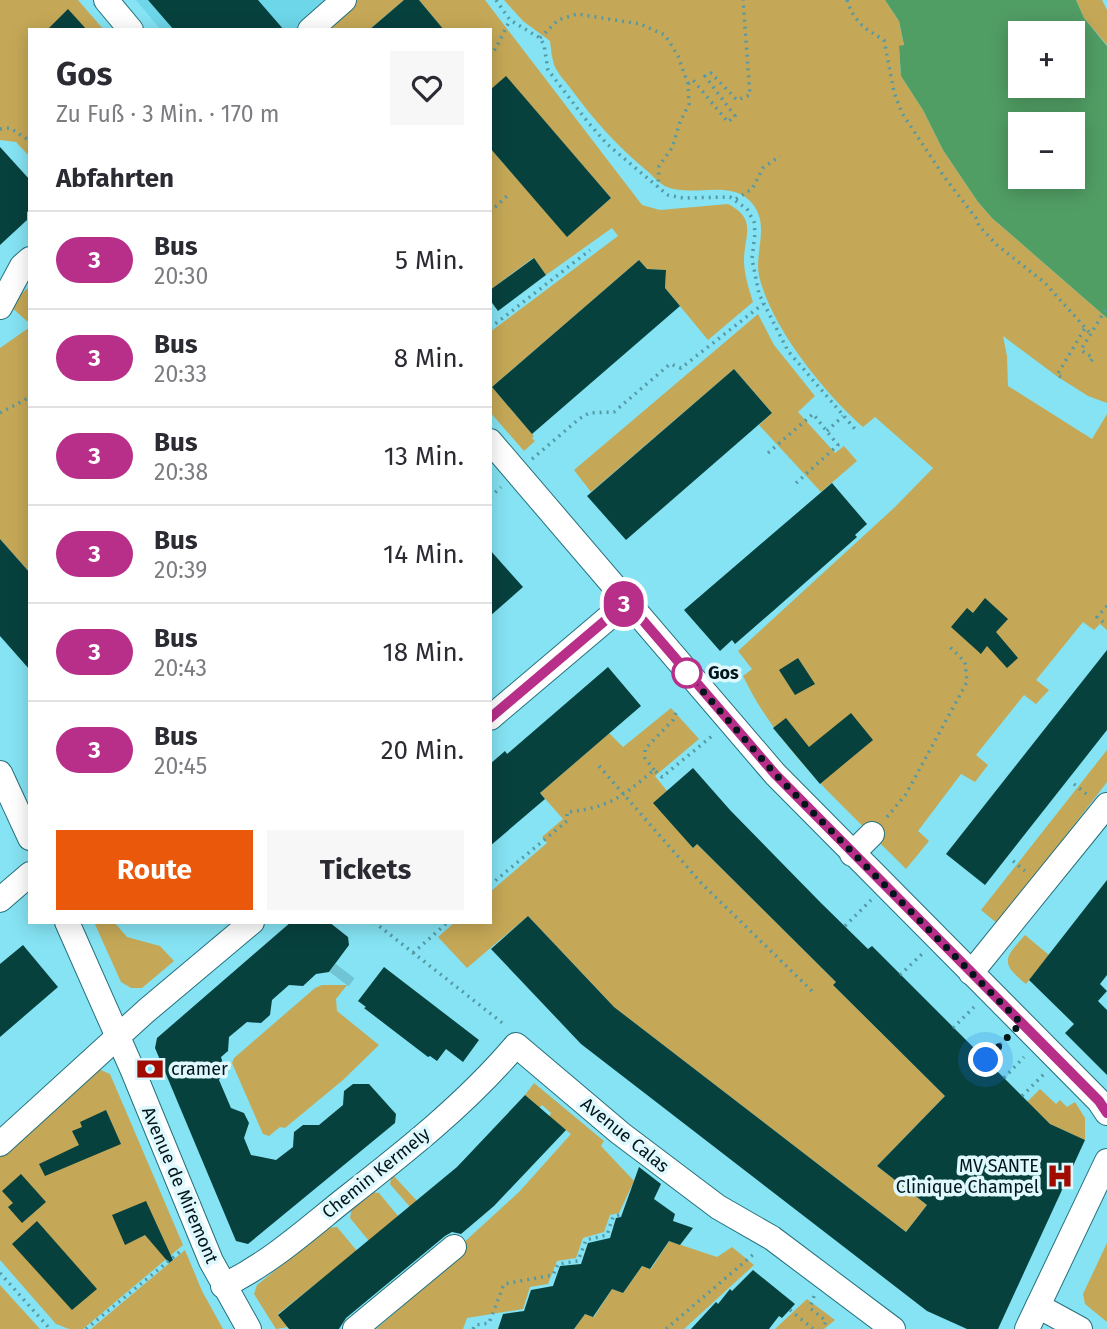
<!DOCTYPE html>
<html lang="de">
<head>
<meta charset="utf-8">
<style>
	body { margin:0; font-family:"Fira Sans",sans-serif; background:#f7f7f7; color:#2b2b33; height:100vh; display:flex; flex-direction:column; font-size:26px; white-space:nowrap }
	* { box-sizing:border-box; margin:0 }
	p { font-size:23px; color:#7c7c81 }
	.icon { flex:none; width:38px; height:38px; fill:none; stroke:currentColor; stroke-width:2; stroke-linecap:round; stroke-linejoin:round }
	.map { position:relative; flex:1; overflow:hidden }
	.drawer { position:absolute; left:28px; top:28px; width:464px; height:896px; display:flex; flex-direction:column; background:#fff; border-radius:0px; box-shadow:0 4px 18px #0003 }
	.drawer>* { flex:none }
	.badge { padding:0 14px; border-radius:23px; font-size:24px; line-height:46px }
	.fabs { position:absolute; left:1008px; top:21px; display:grid; gap:14px }
	.fabs a { display:grid; place-items:center; width:77px; height:77px; border-radius:0px; background:#fff; box-shadow:0 4px 18px #0003; font-size:35px }
	.you { position:absolute; width:35px; height:35px; margin:-18px; border:5px solid #fff; border-radius:50%; background:#1a73e8; box-shadow:0 0 0 10px #1a73e833 }
	.map>.badge { position:absolute; translate:-50% -50%; box-shadow:0 0 0 4px #fff }
	h2 { padding:0 28px; font-size:26px; line-height:63px }
	.round { display:grid; place-items:center; flex:none; width:74px; height:74px; border-radius:0px; background:#f7f7f7 }
	.headline { display:flex; align-items:center; justify-content:space-between; height:119px; padding:0 28px }
	h1 { font-size:33px; font-weight:700; line-height:52px }
	.cta { display:flex; gap:14px; margin-top:auto; padding:14px 28px }
	.cta a { flex:1; height:80px; border-radius:0px; background:#ea580c; color:#fff; font-size:28px; font-weight:700; line-height:80px; text-align:center }
	.cta a+a { background:#f7f7f7; color:#2b2b33 }
	ul { padding:0; list-style:none }
	li { display:flex; align-items:center; gap:21px; height:98px; padding:0 28px; border-top:2px solid #e1e1e2 }
	li div { flex:1 }
	li b { display:block; font-size:26px }
	li em { font-style:normal }
	li .badge { min-width:77px; font-weight:700; text-align:center }
	.map>svg:first-child { display:block }
</style>
</head>
<body>
<div class="map">
<svg width="1107" height="1329" viewBox="0 0 1107 1329">
	<rect width="100%" height="100%" fill="#85e3f3"/>
	<path fill="#6dd6e9" d="M136,0H352L319,30H161Z"/>
	<g fill="#c5a857">
		<path d="M0,0H78L104,30H30V157L16,142L0,140Z"/>
		<path d="M352,0H404L369,30H319Z"/>
		<path d="M419,0H485L642,205L660,210L728,204C759,220 743,237 744,263C745,277 749,289 753,302L708,340L665,288L666,270L647,269L639,260L492,387L534,436L532,438L535,441L524,451L490,412V332L618,236L612,228L546,275L533,258L490,290V148L567,236L611,198L506,77L490,90V30H444Z"/>
		<path d="M504,0H885L899,21L904,46H899L901,76L923,110L943,150L978,202L992,218L1107,318V403L1088,396L1058,377L1003,336L1007,356L1008,386L1092,439L1107,414V630L1100,624L1094,630L1083,622L1036,680L1049,690L1036,704L1024,695L976,755L988,765L975,782L961,774L918,831L929,841L906,869C847,809 780,753 743,676L752,669L738,651L895,507L933,468L875,417L863,427C824,393 771,327 759,276C754,250 772,222 749,200C728,180 693,197 667,187C660,184 653,176 646,170C617,146 593,119 571,89C566,82 559,75 555,67C552,60 551,49 550,41L523,21Z"/>
		<path d="M1076,0H1102L1107,10V45L1084,18Z"/>
		<path d="M30,286V324L9,305Z"/>
		<path d="M758,314L774,345L815,396L798,412L835,453L844,446L857,461L821,492L759,425L772,413L734,369L591,492L574,470Z"/>
		<path d="M30,327V573L0,539V348Z"/>
		<path d="M671,708L699,739L655,776L667,791L654,803L693,848L697,844L836,982L833,985L945,1096L877,1166L927,1205L906,1232L614,1007L528,916L467,968L438,937L455,922H490V892L547,843L542,837L563,819L540,793L609,733L623,747Z"/>
		<path d="M1107,750V782L998,924L981,910Z"/>
		<path d="M94,922H114L127,937L160,946L174,961L142,988H131L121,982Z"/>
		<path d="M1025,935L1049,955L1026,984C999,962 1005,958 1025,935Z"/>
		<path d="M322,985H347L336,999L337,1011L379,1045L343,1080L285,1128L280,1127L269,1136L263,1134L232,1063L234,1058L315,988Z"/>
		<path d="M94,1067L110,1074L183,1245L83,1329H69L56,1324L0,1260V1153Z"/>
		<path d="M534,1083L604,1141L601,1146L634,1181L619,1213L610,1215L604,1232L583,1238L576,1258L557,1261L548,1284L530,1287L523,1309L467,1318L463,1329H376L466,1252L461,1245L519,1192L571,1134L549,1117L551,1113L542,1105L539,1108L525,1095Z"/>
		<path d="M1040,1089L1056,1104L1060,1100L1067,1107L1075,1102L1085,1118V1140L1050,1124L1027,1102Z"/>
		<path d="M392,1174L417,1201L410,1207L390,1184Z"/>
		<path d="M371,1192L379,1193L398,1216L369,1241L350,1218L352,1207Z"/>
		<path d="M337,1227L357,1251L278,1314L288,1327L276,1329L254,1294L257,1285L328,1228Z"/>
		<path d="M669,1241L717,1257L732,1247L754,1265L684,1329H574L585,1314L594,1317L612,1289L623,1293L642,1266L651,1269Z"/>
		<path d="M1107,1243V1322L1085,1304L1083,1294Z"/>
		<path d="M185,1250L202,1291L223,1329H91Z"/>
		<path d="M0,1285L40,1329H0Z"/>
		<path d="M807,1299L835,1320L824,1329H775Z"/>
	</g>
	<path fill="#519e65" fill-rule="evenodd" d="M885,0H1076L1084,18L1107,46V318L992,218L978,202L943,150L923,110L901,76L899,46L904,45L899,21ZM1020,33H1073V86H1020ZM1020,124H1073V177H1020Z"/>
	<g fill="#07413e">
		<path d="M148,0H258L284,30H174Z"/>
		<path d="M404,0H419L444,30H369Z"/>
		<path d="M68,9L87,30H47Z"/>
		<path d="M506,76L611,198L567,237L490,148V90Z"/>
		<path d="M0,147L30,180V210L27,212V220L0,245Z"/>
		<path d="M534,258L546,275L498,311L490,300V290Z"/>
		<path d="M639,260L647,269L666,270L665,288L680,306L532,434L492,387Z"/>
		<path d="M734,369L772,413L626,540L587,496Z"/>
		<path d="M832,483L867,524L855,535L857,537L773,611L735,644L732,640L720,651L684,610Z"/>
		<path d="M0,539L30,573V670L0,636Z"/>
		<path d="M490,550L523,587L490,616Z"/>
		<path d="M985,598L1008,619L996,632L1018,658L1007,668L987,646L981,654L951,627L967,608L973,613Z"/>
		<path d="M1107,650V730L985,885L946,854Z"/>
		<path d="M798,658L815,684L795,695L779,670Z"/>
		<path d="M608,667L641,706L540,793L545,799L490,846V764L505,751L507,754Z"/>
		<path d="M851,713L873,740L820,784L773,728L786,718L809,747Z"/>
		<path d="M693,768L730,810L821,903L868,949L872,946L1050,1124L1085,1140L998,1329H967L927,1311L581,1044L491,949L528,916L614,1007L906,1232L927,1205L877,1166L945,1096L833,985L836,982L697,844L693,848L653,803Z"/>
		<path d="M1107,880V975L1100,984L1107,991L1098,1001L1107,1010V1075L1065,1033L1074,1024L1029,980Z"/>
		<path d="M291,922H329L348,937L349,945L329,972L316,974L303,986L289,985L272,1000L270,1015L261,1023L247,1022L229,1037L228,1051L221,1057L224,1067L219,1080L231,1108L244,1113L249,1123L244,1138L251,1155L276,1160L293,1147L294,1132L303,1125H319L343,1105L344,1091L353,1084H369L396,1114L395,1123L248,1244L236,1241L155,1048L157,1038Z"/>
		<path d="M23,945L58,987L0,1037V964Z"/>
		<path d="M384,967L479,1040L463,1062L446,1049L437,1061L430,1056L428,1057L364,1008L366,1007L358,1001Z"/>
		<path d="M525,1095L566,1130L494,1206L461,1234L452,1232L445,1236L346,1318L339,1329H289L278,1315L457,1167Z"/>
		<path d="M106,1110L121,1144L45,1176L39,1164L79,1145L72,1131L82,1127L80,1122Z"/>
		<path d="M639,1167L661,1184L654,1199L675,1214L673,1221L693,1228L680,1245L669,1241L650,1269L642,1266L623,1293L612,1289L593,1317L585,1314L574,1329H498L503,1314L524,1311L531,1290L553,1286L560,1266L581,1264L588,1243L610,1238L616,1218L621,1217Z"/>
		<path d="M21,1174L46,1202L22,1223L8,1207L13,1203L2,1191Z"/>
		<path d="M146,1201L173,1260L169,1263L145,1235L125,1245L112,1215Z"/>
		<path d="M37,1221L97,1289L72,1310L12,1244Z"/>
		<path d="M753,1270L795,1304L782,1318L779,1316L769,1329H691L716,1302L718,1304L730,1289L732,1291Z"/>
	</g>
	<g fill="none" stroke-linecap="round" stroke-linejoin="round">
		<path stroke="#71c4d3" stroke-width="24" stroke-dasharray="24 12" stroke-linecap="butt" d="M339,979L345,971"/>
		<defs>
			<g id="minor">
				<path d="M106,0L131,30"/>
				<path d="M310,30L344,0"/>
				<path d="M0,307L22,266L30,259"/>
				<path d="M490,441L775,774L1099,1101L1107,1113"/>
				<path d="M490,718L627,602"/>
				<path d="M0,773L30,838"/>
				<path d="M852,854L872,834"/>
				<path d="M0,900L30,874"/>
				<path d="M67,922L133,1071L211,1261L249,1329"/>
				<path d="M971,973L1107,805"/>
				<path d="M0,1144L146,1011L252,922"/>
				<path d="M223,1286C270,1263 305,1231 345,1199C405,1152 466,1104 516,1045L620,1133L718,1207L772,1238L893,1329"/>
				<path d="M1038,1306L1080,1329"/>
				<path d="M355,1329L454,1247"/>
				<path d="M1027,1329L1107,1161"/>
			</g>
		</defs>
		<use href="#minor" stroke="#26707c" stroke-width="26"/>
		<g stroke="#5599a5" stroke-width="3.5" stroke-dasharray="2 5" stroke-linecap="butt">
			<path d="M496,0L510,20L540,38L544,45L548,70L587,121L607,144L658,187L668,195L683,198L730,197L747,209L754,222L755,233L752,259L759,294L788,351L855,429"/>
			<path d="M847,0C854,22 865,29 884,40L894,92L902,113L945,178L976,218L979,226L997,245L1045,283L1089,332"/>
			<path d="M540,38L558,20L577,14L640,24L665,35L678,56L688,84L689,104L680,122L672,148L659,166L658,187"/>
			<path d="M490,56L496,48L510,20"/>
			<path d="M688,84L693,80L728,122L735,116L705,76L711,73L737,100L750,95L743,0"/>
			<path d="M0,129L10,128L30,141"/>
			<path d="M736,199L752,189L763,168L780,156"/>
			<path d="M490,212L507,196"/>
			<path d="M490,328L590,250"/>
			<path d="M1061,377L1057,375L1085,328"/>
			<path d="M0,413L30,397"/>
			<path d="M827,431L843,416"/>
			<path d="M768,453L813,414L838,445L795,484"/>
			<path d="M532,459L579,419L589,413L614,412L670,364L681,368L763,304"/>
			<path d="M490,497L501,487"/>
			<path d="M1107,606L1097,617L1107,625"/>
			<path d="M599,766L702,884L812,991"/>
			<path d="M654,770L645,758V749L673,720L676,713"/>
			<path d="M1074,784L1089,796"/>
			<path d="M887,817L906,794L967,682L965,662L950,647"/>
			<path d="M1013,861L1025,871"/>
			<path d="M490,885L567,821V812C609,808 623,796 654,770L662,777L712,736"/>
			<path d="M374,922L505,1025"/>
			<path d="M845,926L871,900"/>
			<path d="M413,953L448,922"/>
			<path d="M900,975L923,953"/>
			<path d="M953,1028L974,1007"/>
			<path d="M986,1060L1007,1037"/>
			<path d="M1004,1078L1024,1057"/>
			<path d="M1022,1096L1044,1074"/>
			<path d="M0,1273L50,1329"/>
			<path d="M814,1296L810,1308L826,1321L823,1329"/>
			<path d="M790,1310L812,1328L819,1329"/>
			<path d="M86,1329L182,1250"/>
			<path d="M473,1329L475,1325L489,1323L504,1284L553,1275L558,1264L578,1261L586,1240L607,1235L613,1217L622,1214"/>
			<path d="M666,1329L755,1253"/>
		</g>
		<use href="#minor" stroke="#fff" stroke-width="24"/>
		<path stroke="#5599a5" stroke-width="3.5" stroke-dasharray="2 5" stroke-linecap="butt" d="M1091,361L1093,358L1081,350L1107,307"/>
	</g>
	<g fill="none" stroke-linecap="round" stroke-linejoin="round">
		<defs>
			<path id="line" d="M490,718L627,602L775,774L1099,1101L1107,1113"/>
		</defs>
		<use href="#line" stroke="#fff" stroke-width="16"/>
		<use href="#line" stroke="#b82f89" stroke-width="10"/>
		<path stroke="#00161b" stroke-width="7" stroke-dasharray="0 12.6" d="M687,673L775,774L1021,1023L986,1060"/>
	</g>
	<defs>
		<symbol id="bank-bare" viewBox="-9 -9 18 18"><path d="M-6-4H6V4H-6ZM0-2.3a2.3 2.3 0 1 0 0 4.6a2.3 2.3 0 1 0 0-4.6Z" fill="#a20c00" stroke="#dff8fd" stroke-width="2.5" paint-order="stroke"/></symbol>
		<symbol id="hospital-bare" viewBox="-9 -9 18 18"><path d="M-5-5h3v3.5h4V-5h3V5h-3V1.5h-4V5h-3Z" fill="#a20c00" stroke="#dff8fd" stroke-width="2.5" paint-order="stroke"/></symbol>
	</defs>
	<g fill-rule="evenodd">
		<use href="#bank-bare" x="131" y="1050" width="38" height="38"/>
		<use href="#hospital-bare" x="1041" y="1157" width="38" height="38"/>
	</g>
	<circle fill="#fff" stroke="#b82f89" stroke-width="3.5" cx="687" cy="673" r="14"/>
	<g text-anchor="middle" stroke-width="7" stroke-linejoin="round" paint-order="stroke">
		<g font-size="18" font-weight="bold" fill="#00161b" stroke="#dff8fd" text-anchor="start">
			<text x="708" y="679">Gos</text>
		</g>
		<g font-size="18" fill="#00161b" stroke="#dff8fd" text-anchor="start">
			<text x="171" y="1075">cramer</text>
			<text x="1039" y="1172" text-anchor="end">MV SANTE<tspan x="1039" dy="21">Clinique Champel</tspan></text>
		</g>
		<g font-size="18" fill="#00161b" stroke="#dff8fd">
			<text transform="translate(625 1135) rotate(39)" y="6">Avenue Calas</text>
			<text transform="translate(376 1173) rotate(-39)" y="6">Chemin Kermely</text>
			<text transform="translate(180 1185) rotate(67)" y="6">Avenue de Miremont</text>
		</g>
	</g>
</svg>
<div class="fabs">
<a>+</a>
<a>−</a>
</div>
<div class="you" style="left:986px;top:1060px"></div>
<b class="badge" style="left:624px;top:604px;background:#b82f89;color:#fff">3</b>
<section class="drawer">
<div class="headline"><div><h1>Gos</h1><p>Zu Fuß · 3 Min. · 170 m</p></div><a class="round"><svg class="icon" aria-label="heart" viewBox="0 0 24 24"><path d="M12 20l-8-8c-3-5 5-10 8-4 3-6 11-1 8 4z"/></svg></a></div>
<h2>Abfahrten</h2>
<ul>
<li><span class="badge" style="background:#b82f89;color:#fff">3</span><div><b>Bus</b><p>20:30</p></div><em>5 Min.</em></li>
<li><span class="badge" style="background:#b82f89;color:#fff">3</span><div><b>Bus</b><p>20:33</p></div><em>8 Min.</em></li>
<li><span class="badge" style="background:#b82f89;color:#fff">3</span><div><b>Bus</b><p>20:38</p></div><em>13 Min.</em></li>
<li><span class="badge" style="background:#b82f89;color:#fff">3</span><div><b>Bus</b><p>20:39</p></div><em>14 Min.</em></li>
<li><span class="badge" style="background:#b82f89;color:#fff">3</span><div><b>Bus</b><p>20:43</p></div><em>18 Min.</em></li>
<li><span class="badge" style="background:#b82f89;color:#fff">3</span><div><b>Bus</b><p>20:45</p></div><em>20 Min.</em></li>
</ul>
<div class="cta"><a>Route</a><a>Tickets</a></div>
</section>
</div>
</body>
</html>
